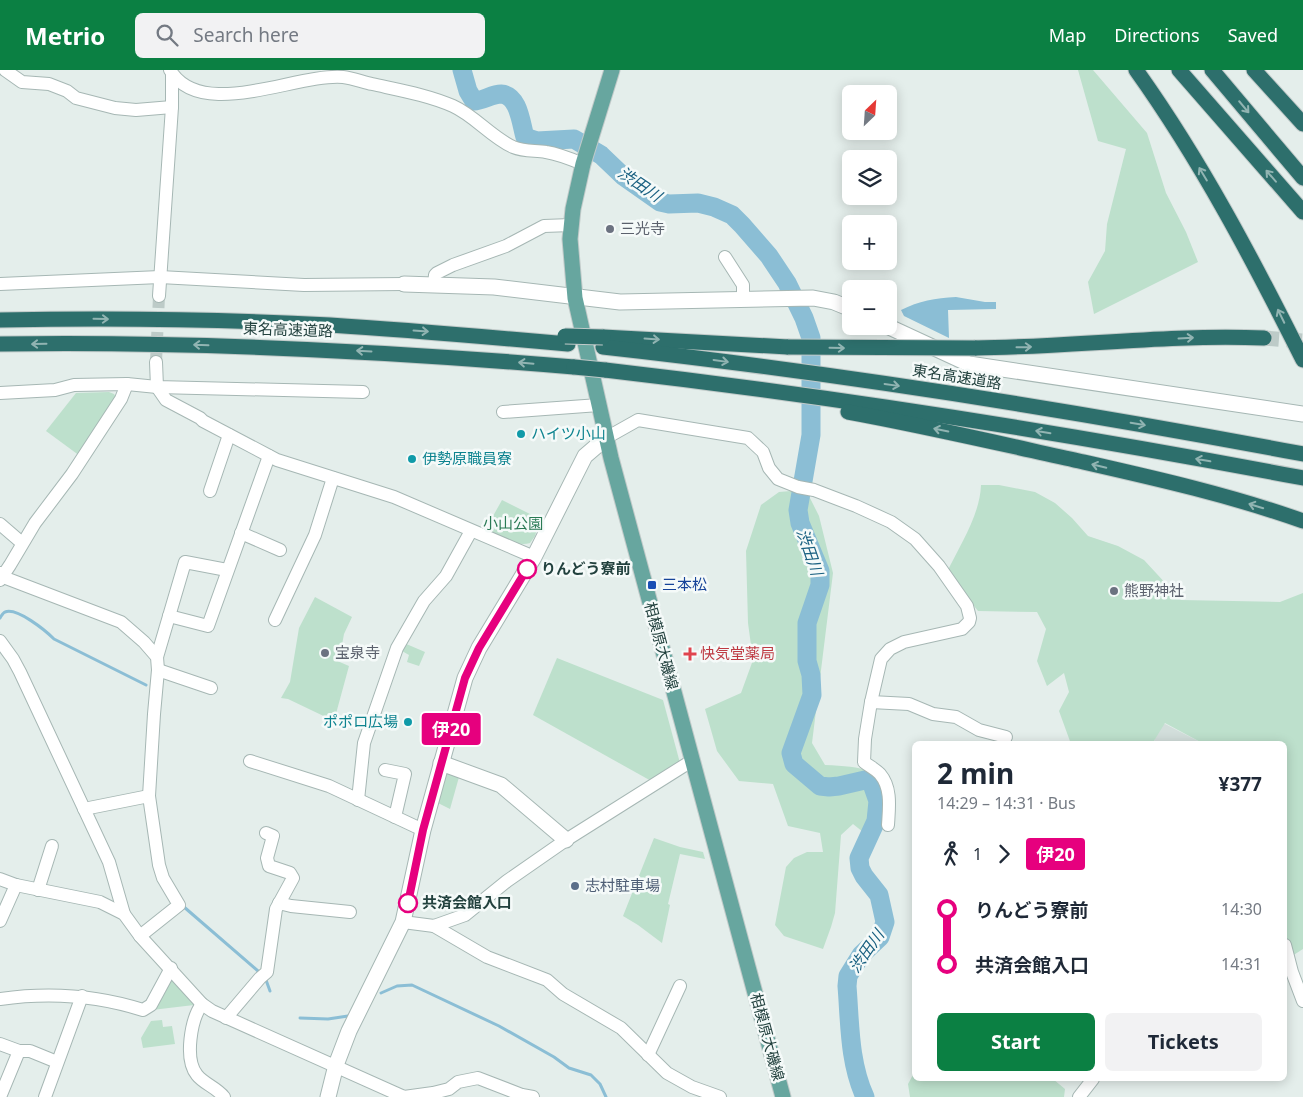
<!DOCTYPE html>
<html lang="en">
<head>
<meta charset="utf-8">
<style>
	body { margin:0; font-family:"Noto Sans","Noto Sans JP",sans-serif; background:#f2f2f3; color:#1f2937; height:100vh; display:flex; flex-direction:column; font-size:19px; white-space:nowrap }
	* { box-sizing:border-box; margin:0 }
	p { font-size:16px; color:#747a83 }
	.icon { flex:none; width:28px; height:28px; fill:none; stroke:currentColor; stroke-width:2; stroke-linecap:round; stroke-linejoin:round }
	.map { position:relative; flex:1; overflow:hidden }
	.panel { position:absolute; left:912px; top:671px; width:375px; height:340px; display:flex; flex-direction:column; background:#fff; border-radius:8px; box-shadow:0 2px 12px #0003 }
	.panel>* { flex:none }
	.badge { padding:0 10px; border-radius:4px; font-size:18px; line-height:32px }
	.needle { width:32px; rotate:25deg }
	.buttons { position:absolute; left:842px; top:15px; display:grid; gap:10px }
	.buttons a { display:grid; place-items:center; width:55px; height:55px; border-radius:8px; background:#fff; box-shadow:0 2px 12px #0003; font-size:25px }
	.map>.badge { position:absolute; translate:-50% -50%; box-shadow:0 0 0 2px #fff }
	.legs { display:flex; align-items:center; gap:8px; height:55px; padding:0 25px; font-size:16px }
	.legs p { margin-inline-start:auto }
	.overview { display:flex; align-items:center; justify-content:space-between; height:85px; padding:0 25px }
	h1 { font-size:28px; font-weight:700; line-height:38px }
	.button { display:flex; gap:10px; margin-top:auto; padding:10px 25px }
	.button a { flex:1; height:58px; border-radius:8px; background:#0b8043; color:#fff; font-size:20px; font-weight:700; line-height:58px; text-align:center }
	.button a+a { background:#f2f2f3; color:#1f2937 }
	ul { padding:0 25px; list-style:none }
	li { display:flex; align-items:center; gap:18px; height:55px; font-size:19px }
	li i { display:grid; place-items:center; width:8px; height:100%; margin:0 6px; background:currentColor }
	li i::after { content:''; width:12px; height:12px; margin:-6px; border:4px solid; border-radius:50%; background:#fff }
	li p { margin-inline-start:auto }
	li:first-child i { background:linear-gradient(#0000 50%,currentColor 0) }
	li:last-child i { background:linear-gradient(currentColor 50%,#0000 0) }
	header { display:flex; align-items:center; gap:30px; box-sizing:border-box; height:70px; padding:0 25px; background:#0b8043; color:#fff }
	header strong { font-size:24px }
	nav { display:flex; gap:28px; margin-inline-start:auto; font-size:18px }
	.search { width:350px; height:45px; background:#f2f2f3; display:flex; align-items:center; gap:12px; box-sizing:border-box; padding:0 18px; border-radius:8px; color:#747a83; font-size:19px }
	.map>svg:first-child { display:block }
</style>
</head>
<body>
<header>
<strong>Metrio</strong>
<div class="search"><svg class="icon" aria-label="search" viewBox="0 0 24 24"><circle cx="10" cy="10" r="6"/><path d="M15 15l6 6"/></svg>Search here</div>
<nav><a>Map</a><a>Directions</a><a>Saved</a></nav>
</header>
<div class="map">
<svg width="1303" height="1027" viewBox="0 0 1303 1027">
	<rect width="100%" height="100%" fill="#e4eeeb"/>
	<path fill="#d2dedb" d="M1165,654L1204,674H1153L1160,655Z"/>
	<g fill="#bde0cc">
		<path d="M1078,0H1093L1147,63L1166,123L1186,162L1198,192L1094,244L1088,212L1105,181L1107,154L1126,79L1098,71Z"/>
		<path d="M109,322L114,324L117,329L80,386L46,361L76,323Z"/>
		<path d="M981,415H999L1035,422L1055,433L1072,448L1088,466L1118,476L1144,490L1181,530L1280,532L1303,523V879L1292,886L1285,898V674H1204L1165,653L1152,674H1071L1059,641L1069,622L1064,603L1047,616L1037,591L1046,559L1037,542L978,541L947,502C960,475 980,445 981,415Z"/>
		<path d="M791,421L809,426L819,446L833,503L812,673L825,695C870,697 892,699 882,752L863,762L853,754L841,765L835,843L831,857L823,879L784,866L775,855L786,797L794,788L807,782H823L820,763L788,756L773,714L739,711L717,681L705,639L741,623L753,590L748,553L746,481L761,435L779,422Z"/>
		<path d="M502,430L540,449L535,466L530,473C516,477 502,467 489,462L488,455Z"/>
		<path d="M315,527L352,547L344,564L341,580L335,590L349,596L334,651L288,629L281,628L290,612L299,558Z"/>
		<path d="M404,573L425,582L419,596L407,592L409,585L402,581Z"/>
		<path d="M557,588L663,630L680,693L653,712L533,645Z"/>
		<path d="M446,702L459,707L450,739L438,733Z"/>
		<path d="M654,768L680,777L703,782L705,789L680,784L668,834L670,835L662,873L638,855L623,846Z"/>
		<path d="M175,908L196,934L194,935L152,940L169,910Z"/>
		<path d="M162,950L163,957L172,956L175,974L143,978L141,968L151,951Z"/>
		<path d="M915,1001V1009H1053L1065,1019L1064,1027H910L908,1014Z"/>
	</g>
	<path fill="#8bbed5" d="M956,227L985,232H996V239L948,240L949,268L904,246L901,240C919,231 935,228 956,227Z"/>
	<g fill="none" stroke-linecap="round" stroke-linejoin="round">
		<g stroke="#8bbed5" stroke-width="3">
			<path d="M0,548C1,546 4,542 5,542C17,537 46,561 54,569L146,615"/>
			<path d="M184,837L258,901"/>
			<path d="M266,910L270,921"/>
			<path d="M381,923L397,916L412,915L499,956L554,987L569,998L591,1005L600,1014L606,1027"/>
			<path d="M300,948L328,949L348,946"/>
		</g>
		<path stroke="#8bbed5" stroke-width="19" d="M462,0L468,21L474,31C483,31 492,24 501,24C519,25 521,54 525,67L537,71L574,69L601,85L623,106L660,132L669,134L698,133L714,137L732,145L742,155L769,186L787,213L804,248L811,268V365L798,440L800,453L820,501V515L807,553V591L811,605L812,625L791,683L794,694L820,716L829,717L839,716L865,710L871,711L878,731L876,751L859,788L860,798L864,806L879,825L885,852L880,867L861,885L848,906L847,916C850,953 849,992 865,1027"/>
		<path stroke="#bdcbc8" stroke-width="12" stroke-dasharray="12 6" stroke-linecap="butt" d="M156,292L159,226"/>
		<path stroke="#bdcbc8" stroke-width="15" stroke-dasharray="15 8" stroke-linecap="butt" d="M1264,268L1303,271"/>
		<defs>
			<g id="minor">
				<path d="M5,0L22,12L49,14L67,21L76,28L115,38L136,40L172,37"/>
				<path d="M170,0C201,52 296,3 343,7C352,8 363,12 372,14C399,20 428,25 453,36C475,46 491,67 513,77C525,82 535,80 546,82C559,84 571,89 583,94"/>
				<path d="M725,187L743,215V229"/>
				<path d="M0,214L160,207L304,215L404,214"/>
				<path d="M434,214L435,205L437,203L453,195L506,176L544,156L571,155"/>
				<path d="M159,226L172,37V4"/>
				<path d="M156,292L157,317L166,330L200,348L203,351L277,390L394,427L534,487"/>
				<path d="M0,323L55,320L74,315L127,314L157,317L363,322"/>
				<path d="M503,342L599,335"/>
				<path d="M606,368L638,350L748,368L763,382L769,398L778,409L798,417L814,420L856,436L891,452L915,469L939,496L967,536L970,548L969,552L962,559L904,572L890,579L881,589L871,632L865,669L864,692C869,696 875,699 880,704C892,718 889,738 888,755"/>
				<path d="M210,421L229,365"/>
				<path d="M0,454L22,473"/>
				<path d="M241,463L280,480"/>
				<path d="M0,503L3,507L121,552L144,572L157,587L158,600L154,644L149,726L159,795L163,808L179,835L140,866"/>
				<path d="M0,510L10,495L35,453L72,404L121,329L127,314"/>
				<path d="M169,546L208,556L269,386"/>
				<path d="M275,550L315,465L333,408"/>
				<path d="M0,571L13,589L20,602L109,792L124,844"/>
				<path d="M157,587L185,492L227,500"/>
				<path d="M158,600L211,618"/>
				<path d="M871,632L909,634L933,644L956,647L979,660L1006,667"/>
				<path d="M250,691L329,716L423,760"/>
				<path d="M385,700L405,704L395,747"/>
				<path d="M358,730L364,673L397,578L424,531L446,506L471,461"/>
				<path d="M84,739L149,726"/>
				<path d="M0,809L16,815L100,832L124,844L140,866L202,934L212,941L404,1027L433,1023L449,1019L458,1012L478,1008L522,1025L533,1027"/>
				<path d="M38,820L52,776"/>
				<path d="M279,833L291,836L350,842"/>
				<path d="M0,851L16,815"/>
				<path d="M403,852L434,856L465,845L507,811L566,770L693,690"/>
				<path d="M434,856L487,887L547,910L563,924L621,958L667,1003L692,1017L720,1027"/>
				<path d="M1285,875L1292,902L1303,931"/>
				<path d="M0,929C49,922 96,925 143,940L151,935L171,898"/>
				<path d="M202,934C191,949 184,989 197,1005C204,1014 216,1017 224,1027"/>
				<path d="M226,948L260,908L267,902L276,839L293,808L290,803L269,796L267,788L273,766L266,763"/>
				<path d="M0,974L19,981H30L57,992"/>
				<path d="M648,985L680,916"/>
				<path d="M0,1027L19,981"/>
				<path d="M45,1027L82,926"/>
				<path d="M1079,1027L1093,1009"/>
			</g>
			<g id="tertiary">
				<path d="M404,214L494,217L620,232L813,228L834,232L851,239"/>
				<path d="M887,256L969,294L1303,344"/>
				<path d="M441,693L501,715L566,770"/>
				<path d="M328,1027L336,995L349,961L403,852L423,760L465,608L479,578L534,487L585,386L606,368"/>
			</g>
			<path id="primary" d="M612,0L583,94L573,139L570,169L575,228L611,388L783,1027"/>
			<g id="motorway">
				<path d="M1136,0C1201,91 1253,190 1303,290"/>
				<path d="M1179,0L1303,142"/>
				<path d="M1212,0L1303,108"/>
				<path d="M1254,0L1303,54"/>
				<path d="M0,250C110,248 220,249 330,255C409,260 489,267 568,274"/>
				<path d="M603,267L788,277"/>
				<path d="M0,274C192,271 383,281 574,297"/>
				<path d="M603,277C838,303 1071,340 1303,384"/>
				<path d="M975,278C1071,277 1168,264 1264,268"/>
				<path d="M605,300C839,327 1072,364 1303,408"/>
				<path d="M848,342C925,356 1002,374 1079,391C1154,408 1230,425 1303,451"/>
			</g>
		</defs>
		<use href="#minor" stroke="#a6b7b4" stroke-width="14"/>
		<use href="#tertiary" stroke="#a6b7b4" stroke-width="17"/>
		<use href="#primary" stroke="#c1cac9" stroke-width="17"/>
		<use href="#motorway" stroke="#c1cac9" stroke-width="17"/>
		<use href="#minor" stroke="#fff" stroke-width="12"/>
		<use href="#tertiary" stroke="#fff" stroke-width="15"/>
		<use href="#primary" stroke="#67a69f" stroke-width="15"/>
		<use href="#motorway" stroke="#2d6f6c" stroke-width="15"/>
		<defs>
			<g id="motorway-bridge">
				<path d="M565,266L603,267"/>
				<path d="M788,277L975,278"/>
				<path d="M574,297L605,300"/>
			</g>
		</defs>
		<use href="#motorway-bridge" stroke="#c1cac9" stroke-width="17" stroke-linecap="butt"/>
		<use href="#motorway-bridge" stroke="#2d6f6c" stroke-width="15"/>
	</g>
	<defs><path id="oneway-shaft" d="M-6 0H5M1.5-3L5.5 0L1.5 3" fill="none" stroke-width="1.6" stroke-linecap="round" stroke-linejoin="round" transform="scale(1.25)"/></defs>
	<g stroke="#91b4b2">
		<use href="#oneway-shaft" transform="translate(1244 37) rotate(50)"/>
		<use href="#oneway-shaft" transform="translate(1203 104) rotate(-121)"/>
		<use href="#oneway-shaft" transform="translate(1271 106) rotate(-131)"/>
		<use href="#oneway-shaft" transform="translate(1281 246) rotate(-116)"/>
		<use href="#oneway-shaft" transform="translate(101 249) rotate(1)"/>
		<use href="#oneway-shaft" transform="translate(421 261) rotate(4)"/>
		<use href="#oneway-shaft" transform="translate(1186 268) rotate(-3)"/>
		<use href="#oneway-shaft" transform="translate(652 269) rotate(4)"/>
		<use href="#oneway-shaft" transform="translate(39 274) rotate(179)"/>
		<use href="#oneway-shaft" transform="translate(201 275) rotate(-178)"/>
		<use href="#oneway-shaft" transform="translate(1024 277) rotate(-1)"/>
		<use href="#oneway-shaft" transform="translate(837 278) rotate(1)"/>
		<use href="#oneway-shaft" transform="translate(364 281) rotate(-177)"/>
		<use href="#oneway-shaft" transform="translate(721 291) rotate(8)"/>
		<use href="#oneway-shaft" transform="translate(526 293) rotate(-175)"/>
		<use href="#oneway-shaft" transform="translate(892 315) rotate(8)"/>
		<use href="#oneway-shaft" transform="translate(1138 354) rotate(10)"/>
		<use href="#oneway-shaft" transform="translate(941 360) rotate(-168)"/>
		<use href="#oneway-shaft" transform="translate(1043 362) rotate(-171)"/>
		<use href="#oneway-shaft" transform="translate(1203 390) rotate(-170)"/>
		<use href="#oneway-shaft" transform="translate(1099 396) rotate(-167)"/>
		<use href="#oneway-shaft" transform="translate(1256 436) rotate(-163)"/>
	</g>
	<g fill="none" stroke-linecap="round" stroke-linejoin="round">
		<defs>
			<path id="line-1" d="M408,833L423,760L465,608L479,578L527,499"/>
		</defs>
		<use href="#line-1" stroke="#fff" stroke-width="11"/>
		<use href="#line-1" stroke="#e6007e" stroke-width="8"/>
	</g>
	<g fill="#6b7280" stroke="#f5faf9" stroke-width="2">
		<circle cx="610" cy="159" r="5"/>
		<circle cx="1114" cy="521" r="5"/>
		<circle cx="325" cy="583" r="5"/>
	</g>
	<g fill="#0f9aa8" stroke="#f5faf9" stroke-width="2">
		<circle cx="521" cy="364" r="5"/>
		<circle cx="412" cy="389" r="5"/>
		<circle cx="408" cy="652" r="5"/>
	</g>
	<g fill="#fff" stroke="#e6007e" stroke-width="2.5">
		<circle cx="527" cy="499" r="9"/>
		<circle cx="408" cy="833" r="9"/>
	</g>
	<rect fill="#1a4fb4" stroke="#f5faf9" stroke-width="2" x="647" y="510" width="10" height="10" rx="2.5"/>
	<path fill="#e0444e" stroke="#f5faf9" stroke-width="2" d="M687.5 576.5h5v5h5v5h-5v5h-5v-5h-5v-5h5z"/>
	<circle fill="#5c6f8a" stroke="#f5faf9" stroke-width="2" cx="575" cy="816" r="5"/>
	<g text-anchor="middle" stroke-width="5" stroke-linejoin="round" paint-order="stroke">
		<g font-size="15" fill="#5b616d" stroke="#f5faf9" text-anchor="start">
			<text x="620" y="164">三光寺</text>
			<text x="1124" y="526">熊野神社</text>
			<text x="335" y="588">宝泉寺</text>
		</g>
		<g font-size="15" fill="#22413e" stroke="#f5faf9">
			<text transform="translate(288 260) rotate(2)" y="5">東名高速道路</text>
			<text transform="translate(957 307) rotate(9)" y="5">東名高速道路</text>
			<text transform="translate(661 576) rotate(75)" y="5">相模原大磯線</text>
			<text transform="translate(767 967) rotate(75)" y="5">相模原大磯線</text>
		</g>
		<g font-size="15" fill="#0d838f" stroke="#f5faf9" text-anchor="start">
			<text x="531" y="369">ハイツ小山</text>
			<text x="422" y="394">伊勢原職員寮</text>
			<text x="398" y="657" text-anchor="end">ポポロ広場</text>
		</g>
		<g font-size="15" fill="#2a7a55" stroke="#f5faf9">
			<text x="513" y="459">小山公園</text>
		</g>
		<g font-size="15" font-weight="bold" fill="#22413e" stroke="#f5faf9" text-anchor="start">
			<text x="541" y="504">りんどう寮前</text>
			<text x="422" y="838">共済会館入口</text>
		</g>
		<g font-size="15" fill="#164399" stroke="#f5faf9" text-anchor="start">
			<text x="662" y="520">三本松</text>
		</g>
		<g font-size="15" fill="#be3a42" stroke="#f5faf9" text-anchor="start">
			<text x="700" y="589">快気堂薬局</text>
		</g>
		<g font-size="15" fill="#4e5e75" stroke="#f5faf9" text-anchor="start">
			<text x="585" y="821">志村駐車場</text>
		</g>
		<g font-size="16" font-style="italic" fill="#196081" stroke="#f5faf9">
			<text transform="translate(640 114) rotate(34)" y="6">渋田川</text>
			<text transform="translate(810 482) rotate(71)" y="6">渋田川</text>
			<text transform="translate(866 881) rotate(-55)" y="6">渋田川</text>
		</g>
	</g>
</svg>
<div class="buttons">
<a><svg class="needle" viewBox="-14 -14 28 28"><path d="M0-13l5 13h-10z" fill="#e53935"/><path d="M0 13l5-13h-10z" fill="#747a83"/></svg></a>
<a><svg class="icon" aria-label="layers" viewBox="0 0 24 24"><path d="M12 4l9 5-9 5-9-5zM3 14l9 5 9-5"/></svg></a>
<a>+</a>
<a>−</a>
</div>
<b class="badge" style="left:451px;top:659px;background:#e6007e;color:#fff">伊20</b>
<section class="panel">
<div class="overview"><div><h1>2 min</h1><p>14:29 – 14:31 · Bus</p></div><b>¥377</b></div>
<div class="legs"><svg class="icon" aria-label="walk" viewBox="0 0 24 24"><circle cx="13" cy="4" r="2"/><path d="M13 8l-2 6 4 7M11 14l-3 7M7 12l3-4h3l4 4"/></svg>1<svg class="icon" aria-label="forward" viewBox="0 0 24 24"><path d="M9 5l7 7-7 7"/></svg><b class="badge" style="background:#e6007e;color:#fff">伊20</b></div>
<ul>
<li><i style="color:#e6007e"></i><b>りんどう寮前</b><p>14:30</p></li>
<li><i style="color:#e6007e"></i><b>共済会館入口</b><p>14:31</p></li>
</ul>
<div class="button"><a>Start</a><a>Tickets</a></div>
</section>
</div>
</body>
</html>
